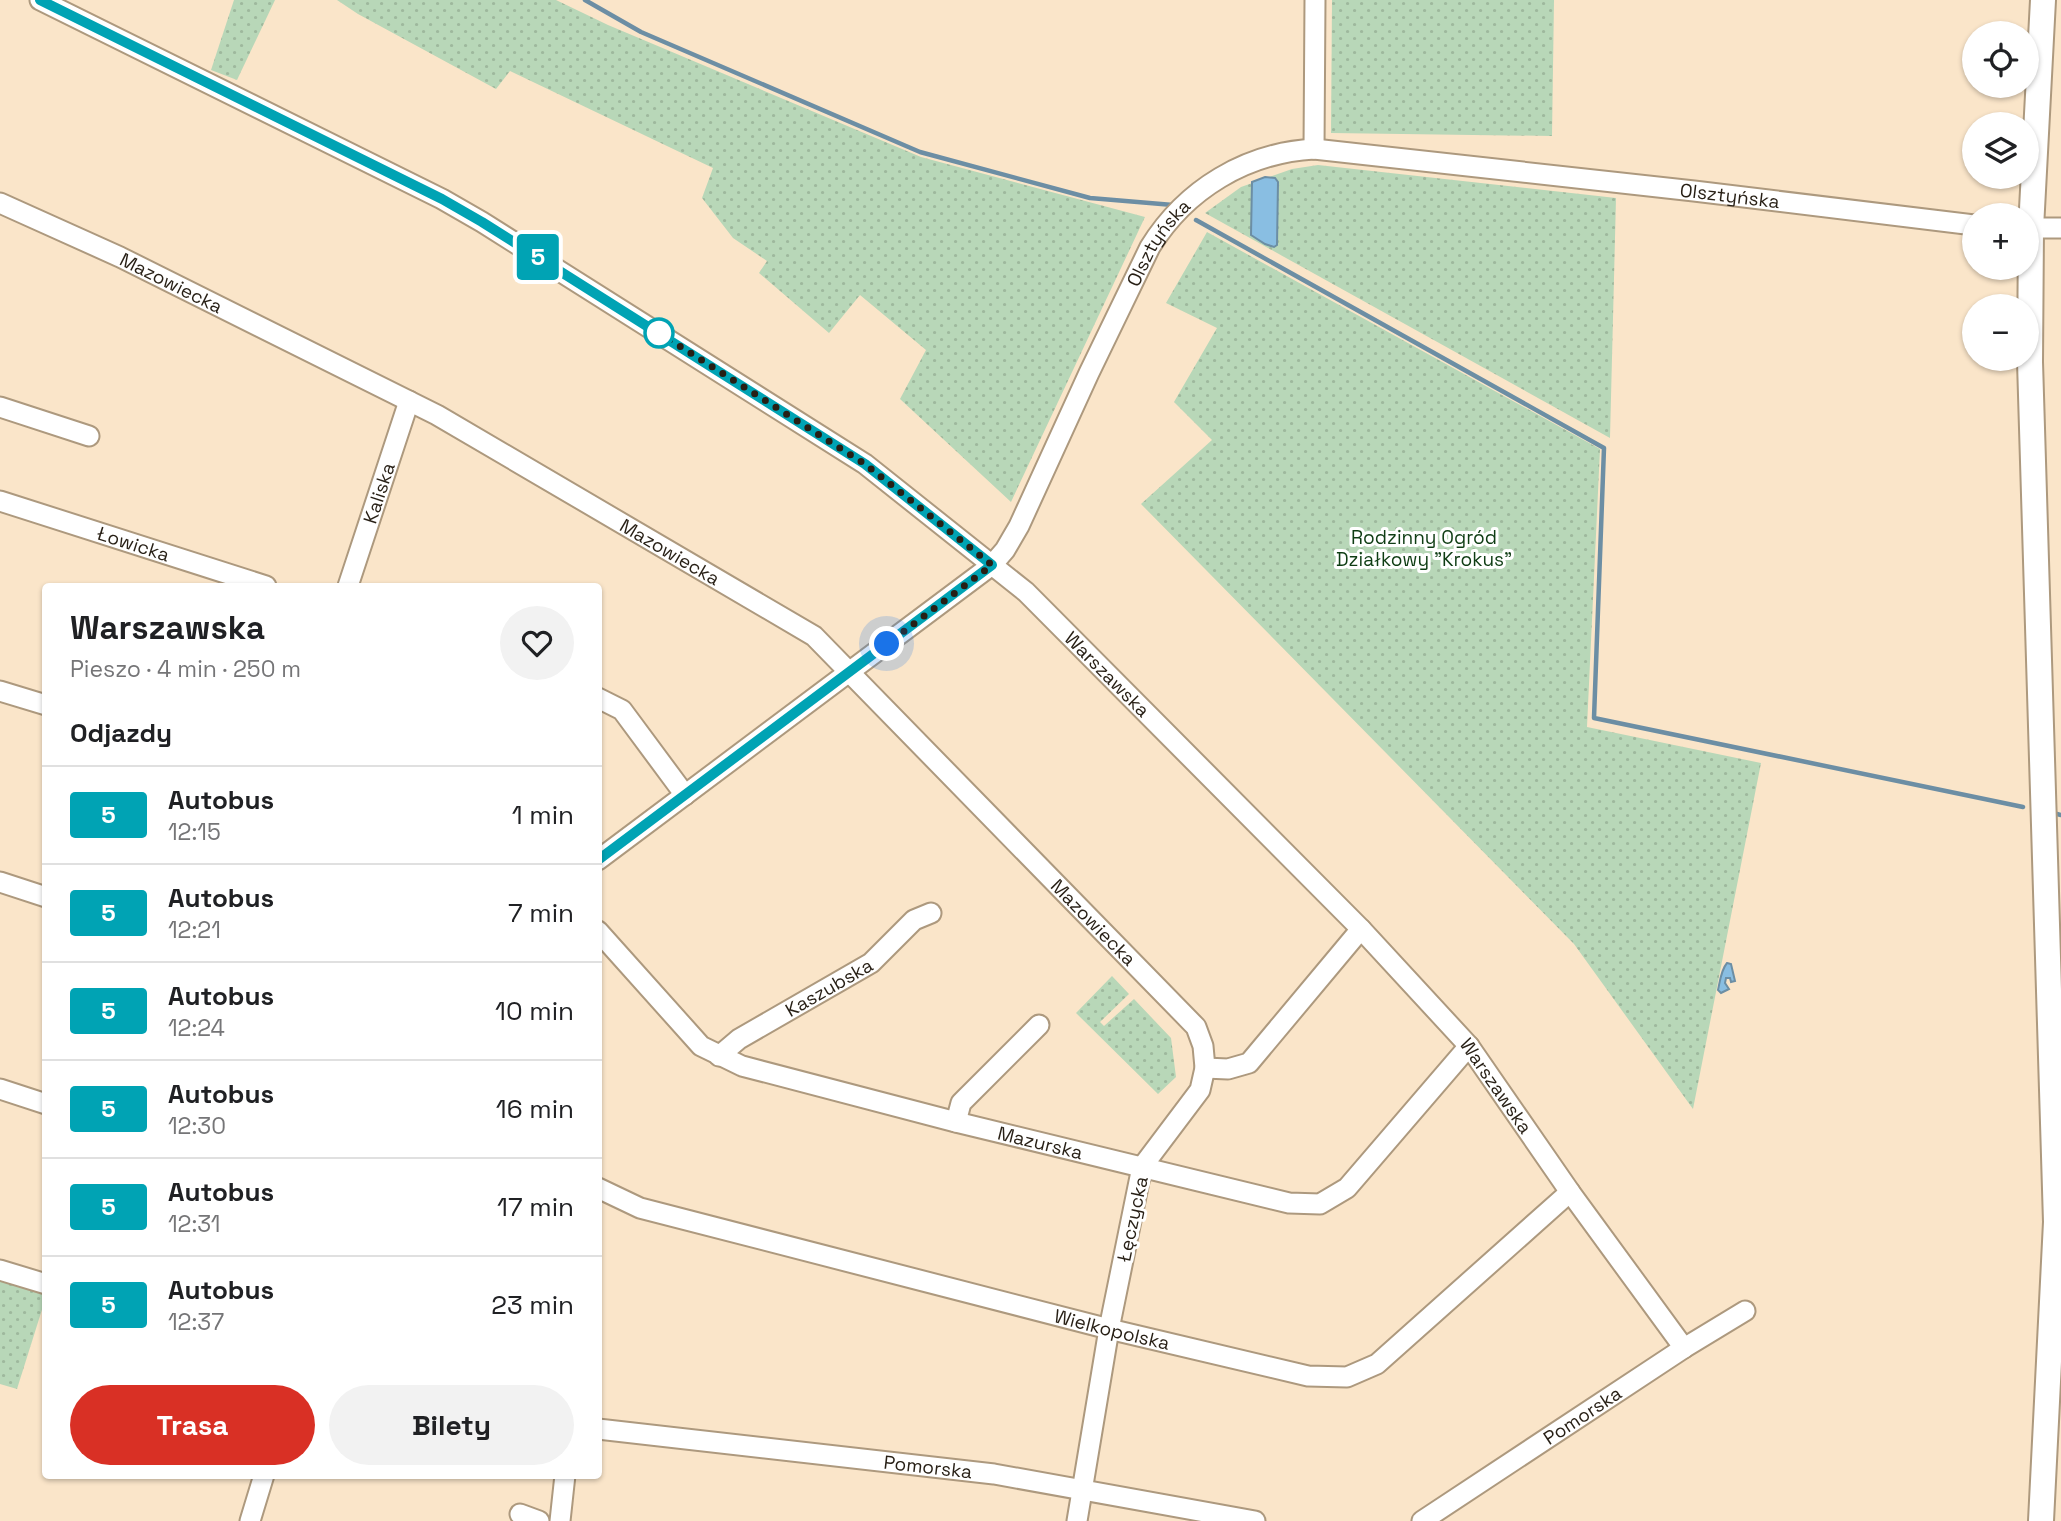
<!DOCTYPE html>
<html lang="pl">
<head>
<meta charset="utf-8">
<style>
	body { margin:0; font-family:"Space Grotesk",sans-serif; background:#f2f2f2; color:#202124; height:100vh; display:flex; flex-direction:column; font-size:26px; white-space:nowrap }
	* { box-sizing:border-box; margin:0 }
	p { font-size:23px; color:#757577 }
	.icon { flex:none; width:38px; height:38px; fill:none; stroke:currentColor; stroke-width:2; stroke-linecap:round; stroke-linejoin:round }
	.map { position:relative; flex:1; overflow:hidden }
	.panel { position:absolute; left:42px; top:583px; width:560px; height:896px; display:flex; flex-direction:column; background:#fff; border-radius:7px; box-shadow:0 2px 5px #0004 }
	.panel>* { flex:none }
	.badge { padding:0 14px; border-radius:5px; font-size:24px; line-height:46px }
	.buttons { position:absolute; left:1962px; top:21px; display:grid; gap:14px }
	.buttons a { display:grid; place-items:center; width:77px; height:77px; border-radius:50%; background:#fff; box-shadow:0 2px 5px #0004; font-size:35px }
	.you { position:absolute; width:35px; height:35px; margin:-18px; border:5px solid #fff; border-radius:50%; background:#1a73e8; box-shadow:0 0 0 10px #1a73e833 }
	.map>.badge { position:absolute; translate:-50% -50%; box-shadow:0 0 0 4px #fff }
	h2 { padding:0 28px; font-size:26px; line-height:63px }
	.round { display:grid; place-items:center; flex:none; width:74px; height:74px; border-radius:37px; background:#f2f2f2 }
	.overview { display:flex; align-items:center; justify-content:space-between; height:119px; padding:0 28px }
	h1 { font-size:33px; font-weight:600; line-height:52px }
	.button { display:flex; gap:14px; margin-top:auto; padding:14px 28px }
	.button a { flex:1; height:80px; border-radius:42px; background:#d93025; color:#fff; font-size:28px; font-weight:600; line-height:80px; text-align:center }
	.button a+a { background:#f2f2f2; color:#202124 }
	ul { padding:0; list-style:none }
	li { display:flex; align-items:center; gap:21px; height:98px; padding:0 28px; border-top:2px solid #e0e0e0 }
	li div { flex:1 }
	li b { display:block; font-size:26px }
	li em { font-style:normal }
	li .badge { min-width:77px; font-weight:700; text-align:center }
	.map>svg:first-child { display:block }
</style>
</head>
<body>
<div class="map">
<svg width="2061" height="1521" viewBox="0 0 2061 1521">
	<defs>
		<pattern id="green-dots" width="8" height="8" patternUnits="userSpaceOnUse" patternTransform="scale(1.75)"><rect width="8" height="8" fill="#b8d7b8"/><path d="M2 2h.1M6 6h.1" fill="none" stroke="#9eb89d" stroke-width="1.8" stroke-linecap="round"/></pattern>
	</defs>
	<rect width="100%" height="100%" fill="#fae5c9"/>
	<g fill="url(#green-dots)">
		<path d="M234,0H275L237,80L211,70Z"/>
		<path d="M337,0H556L608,25L921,157L1145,217L1011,502L900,399L926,350L860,295L829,333L759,273L767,261L733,238L702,198L713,168L510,71L496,89L358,14Z"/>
		<path d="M1332,0H1554L1552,136L1331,133Z"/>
		<path d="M1318,165L1616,198L1610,438L1205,213L1241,187L1292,169Z"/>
		<path d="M1207,232L1600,449L1587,727L1761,763L1693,1109L1574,944L1141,504L1212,440L1174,402L1217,328L1166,303Z"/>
		<path d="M1112,976L1129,994L1100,1022L1104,1026L1134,999L1171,1038L1176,1077L1158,1094L1076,1013Z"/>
		<path d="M0,1278L44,1292L45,1300L17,1389L0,1384Z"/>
	</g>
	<g fill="#89bee2" stroke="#6c8ea4" stroke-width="2">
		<path d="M1265,177L1275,178L1278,182L1277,245L1274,247L1265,244L1251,235L1252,182Z"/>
		<path d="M1727,963L1731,964L1735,981L1731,982L1730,978H1726L1725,983L1729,989L1721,993L1718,990C1720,981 1721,970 1727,963Z"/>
	</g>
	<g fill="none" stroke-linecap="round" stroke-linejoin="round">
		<g stroke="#6c8ea4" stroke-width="4.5">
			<path d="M585,0L641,32L920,152L1090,198L1173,205"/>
			<path d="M1196,220L1604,448L1594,718L2023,807"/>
			<path d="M2057,814L2061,815"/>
		</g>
		<defs>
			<g id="minor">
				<path id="s1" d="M40,0L442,199L482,222L865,464L1026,592L1361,929L1469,1046L1570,1192L1684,1348"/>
				<path d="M1314,149L1315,0"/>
				<path id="s2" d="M0,203L120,257L437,415L814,636L1196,1027L1203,1046L1205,1068L1200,1090L1142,1167L1109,1329L1077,1521"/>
				<path d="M2026,228H2061"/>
				<path d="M0,407L89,436"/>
				<path id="s3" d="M0,501L266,586"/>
				<path id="s4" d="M348,586L409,401"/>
				<path d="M0,691L46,705"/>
				<path d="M598,698L622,710L685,795"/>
				<path id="s5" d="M598,860L992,565L1005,550L1019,526L1089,373L1150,247C1186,189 1246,153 1314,149L1694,191L1974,225"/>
				<path d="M0,882L46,897"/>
				<path id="s6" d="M598,931L701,1046L742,1066L956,1122L1289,1203L1320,1204L1347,1188L1469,1046"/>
				<path id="s7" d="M719,1056L739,1039L871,963L914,920L931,913"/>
				<path d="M1205,1068L1228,1069L1249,1063L1361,929"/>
				<path d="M0,1089L46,1104"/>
				<path d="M956,1122L961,1103L1039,1025"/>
				<path id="s8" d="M598,1188L640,1208L1109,1329L1308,1376L1347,1377L1377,1364L1570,1192"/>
				<path d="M0,1270L46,1284"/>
				<path id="s9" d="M598,1429L994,1474L1255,1521"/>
				<path d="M520,1514L539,1521"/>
				<path d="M250,1521L264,1475"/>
				<path d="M560,1521L565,1475"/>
				<path id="s10" d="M1422,1521L1684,1348L1745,1311"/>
			</g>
			<path id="major" d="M2041,1521L2056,1222L2030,362L2031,228L2043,0"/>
		</defs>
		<use href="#minor" stroke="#ad997e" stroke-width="23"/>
		<use href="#major" stroke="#ad997e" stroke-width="28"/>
		<use href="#minor" stroke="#fff" stroke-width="19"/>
		<use href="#major" stroke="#fff" stroke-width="24"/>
	</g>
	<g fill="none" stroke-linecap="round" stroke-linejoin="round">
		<defs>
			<path id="line" d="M40,0L442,199L482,222L865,464L992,565L598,860"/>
		</defs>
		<use href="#line" stroke="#fff" stroke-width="16"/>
		<use href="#line" stroke="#00a3b4" stroke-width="10"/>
		<path stroke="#271f15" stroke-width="7" stroke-dasharray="0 12.6" d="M659,333L865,464L992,565L887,644"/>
	</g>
	<circle fill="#fff" stroke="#00a3b4" stroke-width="3.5" cx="659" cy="333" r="14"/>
	<g text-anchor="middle" stroke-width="6" stroke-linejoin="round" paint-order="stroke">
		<g font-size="19" fill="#271f15" stroke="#fff">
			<text dy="7" stroke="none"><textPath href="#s5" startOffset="1465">Olsztyńska</textPath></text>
			<text dy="7" stroke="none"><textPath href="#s5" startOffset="856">Olsztyńska</textPath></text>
			<text dy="7" stroke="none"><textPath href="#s2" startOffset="189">Mazowiecka</textPath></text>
			<text dy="7" stroke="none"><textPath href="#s4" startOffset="98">Kaliska</textPath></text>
			<text dy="7" stroke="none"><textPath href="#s3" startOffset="140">Łowicka</textPath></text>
			<text dy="7" stroke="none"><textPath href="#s2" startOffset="756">Mazowiecka</textPath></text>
			<text dy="7" stroke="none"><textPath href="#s1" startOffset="1269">Warszawska</textPath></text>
			<text dy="7" stroke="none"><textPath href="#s2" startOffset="1323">Mazowiecka</textPath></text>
			<text dy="7" stroke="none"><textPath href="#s7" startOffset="130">Kaszubska</textPath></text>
			<text dy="7" stroke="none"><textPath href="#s1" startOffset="1836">Warszawska</textPath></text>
			<text dy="7" stroke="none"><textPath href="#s6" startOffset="508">Mazurska</textPath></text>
			<text transform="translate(1132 1219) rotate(-78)" y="7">Łęczycka</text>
			<text dy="7" stroke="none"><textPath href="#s8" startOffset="534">Wielkopolska</textPath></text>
			<text dy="7" stroke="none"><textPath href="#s10" startOffset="192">Pomorska</textPath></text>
			<text dy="7" stroke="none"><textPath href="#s9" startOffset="332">Pomorska</textPath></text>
		</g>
		<g font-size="19" fill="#0f3d14" stroke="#fff">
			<text x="1424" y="544">Rodzinny Ogród<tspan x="1424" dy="22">Działkowy "Krokus"</tspan></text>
		</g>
	</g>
</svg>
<div class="buttons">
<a><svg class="icon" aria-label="locate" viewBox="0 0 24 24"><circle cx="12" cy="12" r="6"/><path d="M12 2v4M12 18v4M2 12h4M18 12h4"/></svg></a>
<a><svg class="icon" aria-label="layers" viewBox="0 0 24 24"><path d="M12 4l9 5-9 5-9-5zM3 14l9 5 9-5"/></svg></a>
<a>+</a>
<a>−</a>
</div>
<div class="you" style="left:887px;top:644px"></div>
<b class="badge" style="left:538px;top:257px;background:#00a3b4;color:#fff">5</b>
<section class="panel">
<div class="overview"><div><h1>Warszawska</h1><p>Pieszo · 4 min · 250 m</p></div><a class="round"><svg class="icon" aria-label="heart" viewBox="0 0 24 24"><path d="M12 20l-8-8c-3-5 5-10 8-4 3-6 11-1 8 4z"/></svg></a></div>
<h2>Odjazdy</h2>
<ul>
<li><span class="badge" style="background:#00a3b4;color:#fff">5</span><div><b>Autobus</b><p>12:15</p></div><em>1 min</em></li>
<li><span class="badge" style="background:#00a3b4;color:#fff">5</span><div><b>Autobus</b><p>12:21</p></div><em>7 min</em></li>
<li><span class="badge" style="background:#00a3b4;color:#fff">5</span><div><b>Autobus</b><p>12:24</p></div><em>10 min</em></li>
<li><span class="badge" style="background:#00a3b4;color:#fff">5</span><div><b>Autobus</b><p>12:30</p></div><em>16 min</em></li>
<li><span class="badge" style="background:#00a3b4;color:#fff">5</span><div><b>Autobus</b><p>12:31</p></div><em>17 min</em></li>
<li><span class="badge" style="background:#00a3b4;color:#fff">5</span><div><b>Autobus</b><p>12:37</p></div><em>23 min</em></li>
</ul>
<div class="button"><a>Trasa</a><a>Bilety</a></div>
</section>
</div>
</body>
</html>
